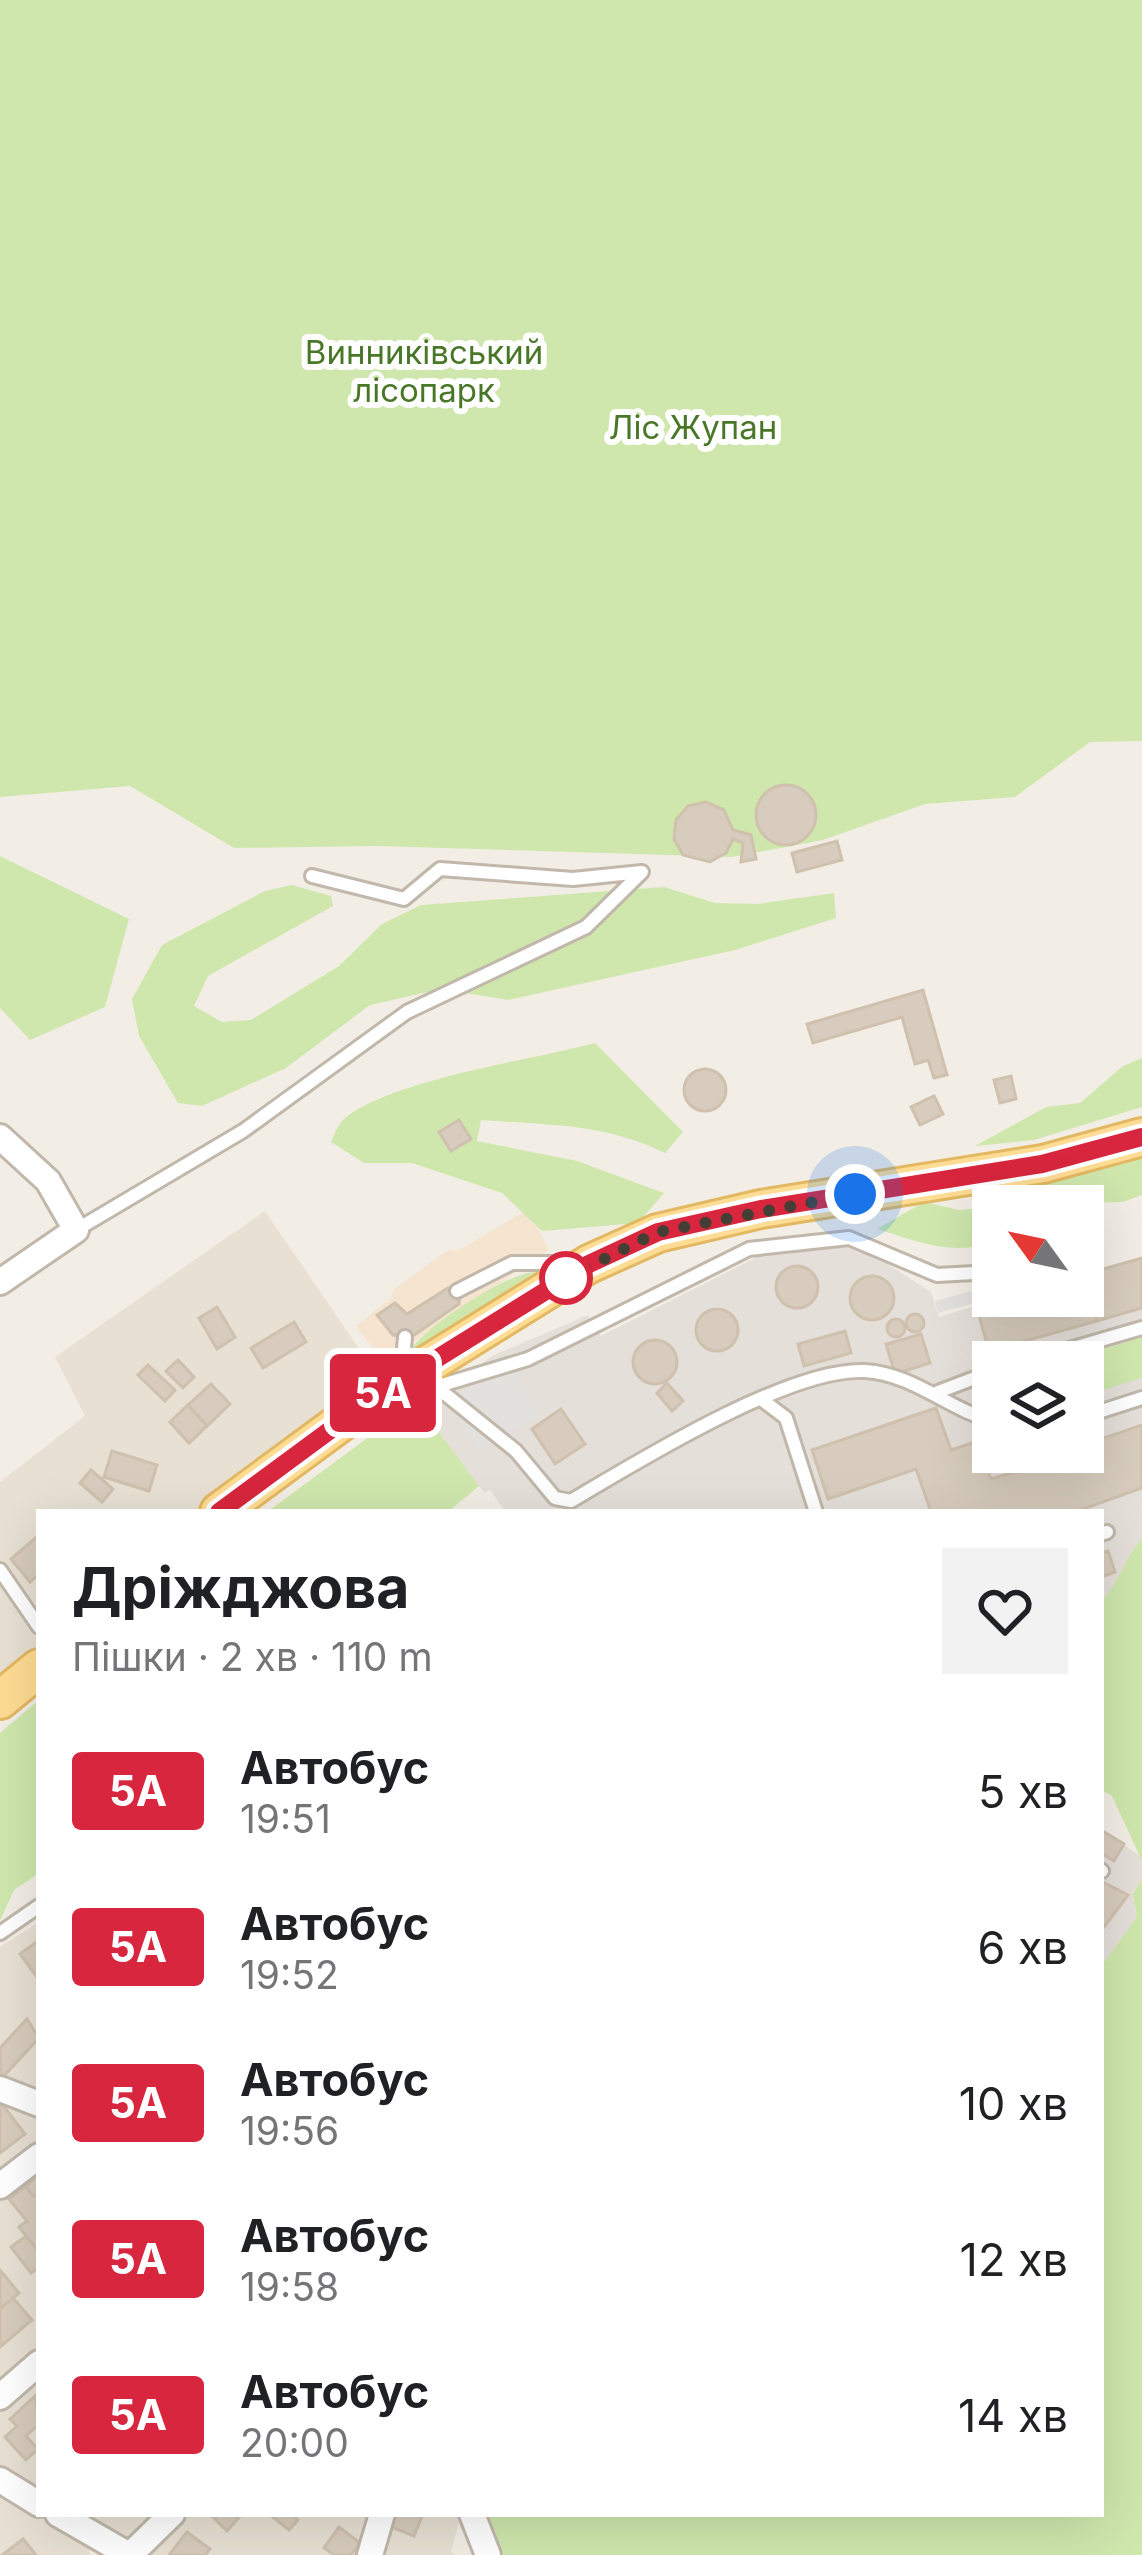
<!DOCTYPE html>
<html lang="uk">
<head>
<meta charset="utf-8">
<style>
	body { margin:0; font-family:Inter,sans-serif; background:#f2f2f2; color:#202124; height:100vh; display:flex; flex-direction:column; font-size:45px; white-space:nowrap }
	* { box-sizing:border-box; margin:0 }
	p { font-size:39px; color:#757577 }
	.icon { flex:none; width:66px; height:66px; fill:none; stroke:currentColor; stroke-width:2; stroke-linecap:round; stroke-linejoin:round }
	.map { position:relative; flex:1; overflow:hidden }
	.sheet { position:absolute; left:36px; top:1509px; width:1068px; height:1008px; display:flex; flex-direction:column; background:#fff; border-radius:0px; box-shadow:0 12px 48px #0002 }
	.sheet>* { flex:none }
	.badge { padding:0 24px; border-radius:9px; font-size:42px; line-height:78px }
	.needle { width:78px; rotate:303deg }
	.fabs { position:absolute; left:972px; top:1185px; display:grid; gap:24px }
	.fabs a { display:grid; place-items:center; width:132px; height:132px; border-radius:0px; background:#fff; box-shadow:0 12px 48px #0002; font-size:60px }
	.you { position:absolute; width:60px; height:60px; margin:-30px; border:9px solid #fff; border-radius:50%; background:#1a73e8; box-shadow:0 0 0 18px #1a73e833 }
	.map>.badge { position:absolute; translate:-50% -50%; box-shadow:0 0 0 6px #fff }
	.round { display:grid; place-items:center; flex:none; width:126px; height:126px; border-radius:0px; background:#f2f2f2 }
	.headline { display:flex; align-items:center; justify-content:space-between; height:204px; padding:0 36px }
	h1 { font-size:57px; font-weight:700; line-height:90px }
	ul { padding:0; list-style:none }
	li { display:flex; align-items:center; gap:36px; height:156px; padding:0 36px }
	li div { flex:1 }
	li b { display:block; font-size:45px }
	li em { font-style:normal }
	li .badge { min-width:132px; font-weight:700; text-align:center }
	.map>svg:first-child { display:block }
</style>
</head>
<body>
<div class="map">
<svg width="1142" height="2555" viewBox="0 0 1142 2555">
	<rect width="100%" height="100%" fill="#f3eee5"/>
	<g fill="#e7e0d3">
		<path d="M265,1211L381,1381L207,1512H39V1654L0,1687V1482L85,1416L55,1357Z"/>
		<path d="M39,1922V2095L0,2080V1947Z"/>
		<path d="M0,2100L39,2112V2144L0,2177Z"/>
		<path d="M39,2168V2354L0,2389V2199Z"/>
		<path d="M39,2372V2494L0,2467V2407Z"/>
		<path d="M0,2491L89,2546L90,2555H0Z"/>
		<path d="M75,2514H155L125,2542Z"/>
		<path d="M185,2514H374L361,2538L364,2555H146Z"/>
		<path d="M388,2514H461L451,2552L456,2555H375Z"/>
	</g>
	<path fill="#f5e4d0" d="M528,1209L549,1250L384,1362L356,1326L391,1298L394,1289L448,1250L457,1251Z"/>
	<g fill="#e5dfda" fill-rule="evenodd">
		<path d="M855,1243L931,1292L939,1317L1008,1296H1083V1275L1142,1258V1602L1101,1684V1512H506L490,1490L484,1493L420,1407L492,1356L588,1315L601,1336L769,1251ZM993,1362H1083V1452H993Z"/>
		<path d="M1101,1830L1142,1857V1879L1133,1894L1137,1916L1101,1967Z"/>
	</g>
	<g fill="#cfe7ad">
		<path d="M0,0H1142V741L1090,742L1015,797L925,804L823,840L732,857L379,846L234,848L130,786L0,797Z"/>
		<path d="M0,856L129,919L105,1007L30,1040L0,1008Z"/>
		<path d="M292,885L331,896L333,906L208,976L194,1006L222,1022L251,1020L339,966L382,924L421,905L664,887L715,903L757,904L834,893L836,918L735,950L508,1000L441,989L370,1005L286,1068L202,1106L178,1103L139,1036L132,999L162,945L265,891Z"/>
		<path d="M595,1043L683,1132L665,1153C604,1123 547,1125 481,1120L477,1141L577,1161L664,1193L638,1223L542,1231L502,1193L412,1163H364L331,1142C335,1133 338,1124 345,1118C393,1079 532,1060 595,1043Z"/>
		<path d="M1142,1058V1107L1034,1140L975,1146L1046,1107L1080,1103L1123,1066Z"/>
		<path d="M1142,1153V1195L1123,1202L994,1206L1017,1183Z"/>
		<path d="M924,1202L959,1210L993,1207V1240C957,1259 914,1240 877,1229Z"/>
		<path d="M536,1272L408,1355C415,1332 511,1270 536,1272Z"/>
		<path d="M1142,1337V1378L1083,1396V1362H1063Z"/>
		<path d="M420,1407L479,1486L448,1512H267L404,1411Z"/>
		<path d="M1142,1539V1861L1112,1796L1101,1790V1602C1120,1581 1125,1558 1142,1539Z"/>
		<path d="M39,1700V1873L14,1890L0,1921V1733Z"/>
		<path d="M1142,1879V2555H504L488,2514H1101V1967L1137,1916L1133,1894Z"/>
	</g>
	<g fill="#e3e1dd">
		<path d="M993,1285V1296H1000L938,1313L935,1301Z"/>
		<path d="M510,1364L539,1417L478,1451L448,1399Z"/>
	</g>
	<g fill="#d7ccbd" stroke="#cfc1ae" stroke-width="3">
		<circle cx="786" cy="815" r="30"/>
		<path d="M706,802L724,810L733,830L751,835L756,859L741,862L743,843L733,839L726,853L710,862L683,855L674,839L676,820L688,806Z"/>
		<path d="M837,841L842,860L797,872L792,853Z"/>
		<path d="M923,990L947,1075L934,1078L928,1060L915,1064L902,1017L813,1043L807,1024Z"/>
		<circle cx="705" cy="1090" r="21"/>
		<path d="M1011,1076L1016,1099L1000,1103L994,1080Z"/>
		<path d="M934,1096L943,1114L920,1125L911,1107Z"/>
		<path d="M459,1120L471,1139L451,1151L439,1132Z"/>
		<path d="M1142,1258V1308L1097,1321L1085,1274Z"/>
		<circle cx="797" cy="1287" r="21"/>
		<path d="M1085,1274L1097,1321L989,1351L976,1305L1008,1296H1083Z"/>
		<circle cx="872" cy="1298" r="22"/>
		<path d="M448,1288L460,1293L459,1304L410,1338L393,1335L377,1315L395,1303L407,1314Z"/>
		<path d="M217,1307L235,1337L217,1349L199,1318Z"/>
		<circle cx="717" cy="1330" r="21"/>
		<circle cx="915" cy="1323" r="9"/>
		<circle cx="896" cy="1328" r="9"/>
		<path d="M294,1322L306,1342L263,1368L251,1348Z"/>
		<path d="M845,1331L851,1353L804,1366L798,1344Z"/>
		<path d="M921,1334L930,1363L895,1374L886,1344Z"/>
		<circle cx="655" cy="1362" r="22"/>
		<path d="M178,1360L194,1377L183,1388L166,1371Z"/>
		<path d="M148,1365L175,1390L165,1401L138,1375Z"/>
		<path d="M667,1383L683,1401L672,1411L657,1393Z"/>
		<path d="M211,1384L230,1404L207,1426L188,1405Z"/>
		<path d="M188,1405L207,1426L189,1443L170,1422Z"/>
		<path d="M936,1408L951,1450L978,1441L991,1479L1083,1452V1445L1142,1425V1488L1075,1512H931L916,1469L828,1499L812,1450Z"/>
		<path d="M561,1409L585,1444L555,1464L532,1429Z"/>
		<path d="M112,1451L157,1465L149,1491L104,1477Z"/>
		<path d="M91,1470L113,1489L102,1502L80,1483Z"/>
		<path d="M39,1535V1574L30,1582L11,1559Z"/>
		<path d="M1108,1551L1115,1572L1101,1577V1553Z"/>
		<path d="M1101,1830L1124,1844L1114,1861L1101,1853Z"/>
		<path d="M1101,1881L1128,1895L1101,1931Z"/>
		<path d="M39,1940V1980L20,1954Z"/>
		<path d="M27,2019L39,2038L1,2079L0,2048Z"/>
		<path d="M2,2104L25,2134L0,2153V2105Z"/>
		<path d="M39,2175V2194L33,2196L26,2186Z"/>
		<path d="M26,2186L33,2196L39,2194V2252L19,2227L27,2221L9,2199Z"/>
		<path d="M26,2236L39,2252V2267L31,2273L11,2247Z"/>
		<path d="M0,2270L19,2293L0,2309Z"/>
		<path d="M13,2298L32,2320L0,2347V2309Z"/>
		<path d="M35,2396L39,2424L26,2436L38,2449L26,2460L5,2437L17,2426L10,2419Z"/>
		<path d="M210,2514H242L227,2531Z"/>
		<path d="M269,2514H290L298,2520L289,2530Z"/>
		<path d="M391,2514H423L414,2536L386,2525Z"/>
		<path d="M339,2527L360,2543L351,2555H334L324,2548Z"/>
		<path d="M187,2532L210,2549L205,2555H169Z"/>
		<path d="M23,2539L36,2555H2Z"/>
	</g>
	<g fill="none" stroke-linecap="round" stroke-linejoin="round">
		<defs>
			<g id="lane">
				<path d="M76,1230L243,1131L407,1012L586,927L642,872L573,879L440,869L404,899L312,876"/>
				<path d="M457,1291L512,1263H570"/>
				<path d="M405,1337L403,1360L516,1451L555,1498L571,1501C637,1462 790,1367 865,1371C914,1374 949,1410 993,1421"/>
				<path d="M1025,1362L1142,1328"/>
				<path d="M432,1388L528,1359L749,1249L849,1238L937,1275L993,1272"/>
				<path d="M938,1392L993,1371"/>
				<path d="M761,1399L786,1418L816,1512"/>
				<path d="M1083,1417L1142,1398"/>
				<path d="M1101,1534L1107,1532"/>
				<path d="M0,1570L39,1627"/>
				<path d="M1101,1870L1102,1871"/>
				<path d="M0,1933L39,1906"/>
			</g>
			<g id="street">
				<path d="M0,1137L48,1181L76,1230L0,1282"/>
				<path d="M0,2089L39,2104"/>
				<path d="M0,2186L39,2156"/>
				<path d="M0,2397L39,2363"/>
				<path d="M0,2480L39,2504"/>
				<path d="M58,2514L129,2555"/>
				<path d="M472,2514L488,2555"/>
				<path d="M130,2555L172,2514"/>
				<path d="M370,2555L382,2514"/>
			</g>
			<g id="primary">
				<path d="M219,1512L375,1397L589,1264L658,1233L761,1209L1043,1164L1142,1137"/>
				<path d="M0,1700L39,1668"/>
			</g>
		</defs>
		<use href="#lane" stroke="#c1b8ab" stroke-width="18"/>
		<use href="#street" stroke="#c1b8ab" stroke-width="30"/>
		<use href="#primary" stroke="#e3b862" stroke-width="42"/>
		<use href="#lane" stroke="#fff" stroke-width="12"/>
		<use href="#street" stroke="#fff" stroke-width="24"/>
		<use href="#primary" stroke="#fedc93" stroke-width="36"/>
	</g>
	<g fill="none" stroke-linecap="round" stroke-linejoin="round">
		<defs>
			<path id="line" d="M219,1512L375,1397L589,1264L658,1232L761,1209L1042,1164L1142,1137"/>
		</defs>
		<use href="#line" stroke="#fff" stroke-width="27"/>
		<use href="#line" stroke="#d7263d" stroke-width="18"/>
		<path stroke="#453e35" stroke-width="12" stroke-dasharray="0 21.6" d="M566,1278L658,1232L855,1194"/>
	</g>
	<circle fill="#fff" stroke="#d7263d" stroke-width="6" cx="566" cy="1278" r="24"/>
	<g text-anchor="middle" stroke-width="12" stroke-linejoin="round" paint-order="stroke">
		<g font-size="33" fill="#497728" stroke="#fff">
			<text x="424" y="364">Винниківський<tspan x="424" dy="38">лісопарк</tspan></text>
			<text x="693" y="439">Ліс Жупан</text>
		</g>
	</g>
</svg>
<div class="fabs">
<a><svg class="needle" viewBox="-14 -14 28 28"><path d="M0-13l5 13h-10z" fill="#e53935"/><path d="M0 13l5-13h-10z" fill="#757577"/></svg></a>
<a><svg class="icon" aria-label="layers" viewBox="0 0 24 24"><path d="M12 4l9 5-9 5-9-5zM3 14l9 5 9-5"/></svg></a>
</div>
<div class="you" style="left:855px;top:1194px"></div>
<b class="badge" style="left:383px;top:1393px;background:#d7263d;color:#fff">5А</b>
<section class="sheet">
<div class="headline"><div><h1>Дріжджова</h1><p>Пішки · 2 хв · 110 m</p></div><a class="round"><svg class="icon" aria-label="heart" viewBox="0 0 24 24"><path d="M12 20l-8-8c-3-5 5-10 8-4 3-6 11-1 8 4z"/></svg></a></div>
<ul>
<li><span class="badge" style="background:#d7263d;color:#fff">5А</span><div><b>Автобус</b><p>19:51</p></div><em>5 хв</em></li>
<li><span class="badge" style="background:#d7263d;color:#fff">5А</span><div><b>Автобус</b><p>19:52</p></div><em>6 хв</em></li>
<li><span class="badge" style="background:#d7263d;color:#fff">5А</span><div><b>Автобус</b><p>19:56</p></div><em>10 хв</em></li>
<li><span class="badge" style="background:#d7263d;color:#fff">5А</span><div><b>Автобус</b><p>19:58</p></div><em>12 хв</em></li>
<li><span class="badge" style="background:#d7263d;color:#fff">5А</span><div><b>Автобус</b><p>20:00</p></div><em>14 хв</em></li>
</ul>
</section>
</div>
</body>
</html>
